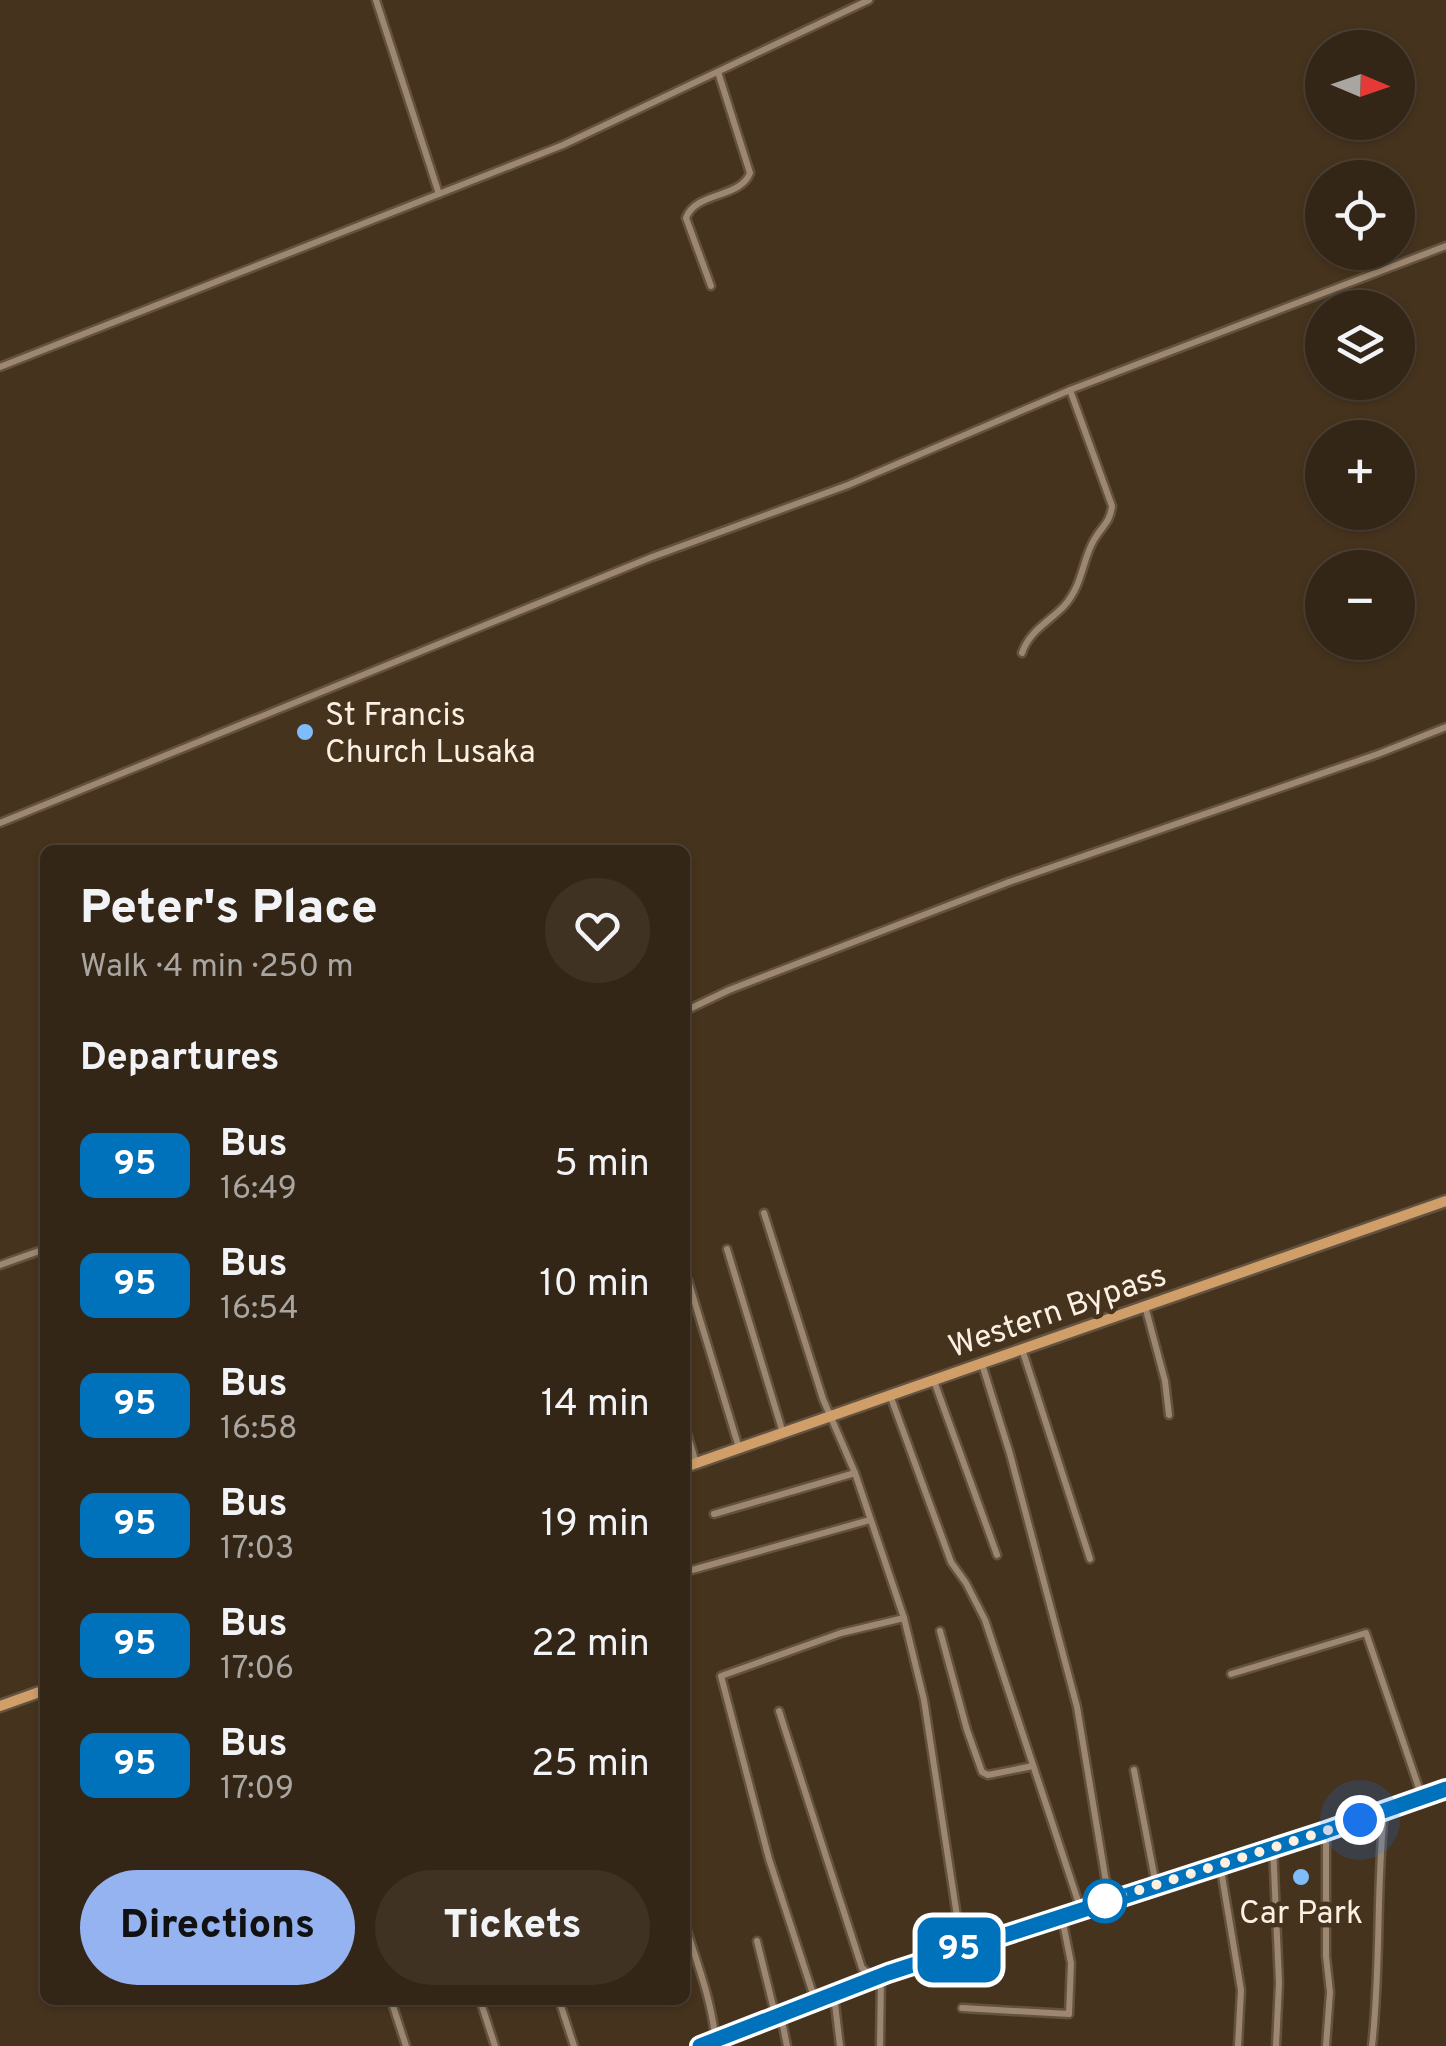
<!DOCTYPE html>
<html lang="en">
<head>
<meta charset="utf-8">
<style>
	body { margin:0; font-family:Overpass,sans-serif; background:#3f3223; color:#f1f3f6; height:100vh; display:flex; flex-direction:column; font-size:38px; white-space:nowrap }
	* { box-sizing:border-box; margin:0 }
	p { font-size:32px; color:#a9a5a1 }
	.icon { flex:none; width:55px; height:55px; fill:none; stroke:currentColor; stroke-width:2; stroke-linecap:round; stroke-linejoin:round }
	.map { position:relative; flex:1; overflow:hidden }
	.side { position:absolute; left:40px; top:845px; width:650px; height:1160px; display:flex; flex-direction:column; background:#342616; border-radius:15px; box-shadow:0 2px 8px #0004,0 0 0 2px #4e4335 }
	.side>* { flex:none }
	.badge { padding:0 20px; border-radius:15px; font-size:35px; line-height:65px }
	.needle { width:65px; rotate:92deg }
	.controls { position:absolute; left:1305px; top:30px; display:grid; gap:20px }
	.controls a { display:grid; place-items:center; width:110px; height:110px; border-radius:50%; background:#342616; box-shadow:0 2px 8px #0004,0 0 0 2px #4e4335; font-size:50px }
	.you { position:absolute; width:50px; height:50px; margin:-25px; border:8px solid #fff; border-radius:50%; background:#1a73e8; box-shadow:0 0 0 15px #1a73e833 }
	.map>.badge { position:absolute; translate:-50% -50%; box-shadow:0 0 0 5px #fff }
	h2 { padding:0 40px; font-size:38px; line-height:90px }
	.round { display:grid; place-items:center; flex:none; width:105px; height:105px; border-radius:52px; background:#3f3223 }
	.head { display:flex; align-items:center; justify-content:space-between; height:170px; padding:0 40px }
	h1 { font-size:48px; font-weight:800; line-height:75px }
	.cta { display:flex; gap:20px; margin-top:auto; padding:20px 40px }
	.cta a { flex:1; height:115px; border-radius:60px; background:#95b2f1; color:#111; font-size:40px; font-weight:800; line-height:115px; text-align:center }
	.cta a+a { background:#3f3223; color:#f1f3f6 }
	ul { padding:0; list-style:none }
	li { display:flex; align-items:center; gap:30px; height:120px; padding:0 40px }
	li div { flex:1 }
	li b { display:block; font-size:38px }
	li em { font-style:normal }
	li .badge { min-width:110px; font-weight:700; text-align:center }
	.map>svg:first-child { display:block }
</style>
</head>
<body>
<div class="map">
<svg width="1446" height="2046" viewBox="0 0 1446 2046">
	<rect width="100%" height="100%" fill="#46331e"/>
	<g fill="none" stroke-linecap="round" stroke-linejoin="round">
		<defs>
			<g id="minor">
				<path d="M376,0L439,194"/>
				<path d="M711,286L686,218C696,191 740,199 750,173L718,72"/>
				<path d="M0,367L563,145L869,0"/>
				<path d="M1022,653C1029,631 1050,621 1064,606C1083,585 1082,560 1094,540C1102,526 1110,523 1112,506L1070,390"/>
				<path d="M0,823L652,557L848,485L1070,390L1446,246"/>
				<path d="M685,1011L729,990L1009,882L1378,754L1446,727"/>
				<path d="M764,1213L823,1399L855,1473L904,1618"/>
				<path d="M727,1249L783,1433"/>
				<path d="M0,1265L45,1249"/>
				<path d="M688,1280L739,1448"/>
				<path d="M1145,1306L1165,1381L1169,1415"/>
				<path d="M1022,1349L1090,1559"/>
				<path d="M982,1364L1010,1454L1077,1707L1109,1900"/>
				<path d="M934,1381L997,1555"/>
				<path d="M890,1395L951,1562L966,1583L985,1620L1081,1910"/>
				<path d="M685,1427L696,1463"/>
				<path d="M714,1514L855,1473"/>
				<path d="M685,1572L870,1520"/>
				<path d="M940,1631L967,1730L982,1772L988,1775L1033,1766"/>
				<path d="M1231,1674L1366,1633L1422,1797"/>
				<path d="M779,1711L862,1968L875,1978"/>
				<path d="M1134,1770L1156,1885"/>
				<path d="M1273,1846L1279,1983L1276,2046"/>
				<path d="M1220,1864L1241,1990L1238,2046"/>
				<path d="M685,1925C698,1965 713,2004 716,2046"/>
				<path d="M757,1941L776,2018"/>
				<path d="M834,1996L840,2046"/>
				<path d="M391,2000L406,2046"/>
				<path d="M480,2000L495,2046"/>
				<path d="M559,2000L574,2046"/>
				<path d="M816,2003L769,1859L721,1676L841,1633L904,1618L924,1700L962,1949"/>
				<path d="M962,2008L1069,2014L1071,1963L1062,1918"/>
				<path d="M781,2016L787,2046"/>
				<path d="M700,2046L888,1973L1446,1789"/>
				<path d="M880,2046L881,1978"/>
				<path d="M1326,2046L1330,1992L1326,1956V1831"/>
				<path d="M1372,2046C1381,1968 1376,1890 1384,1812"/>
			</g>
			<g id="primary">
				<path d="M685,1467L1446,1201"/>
				<path d="M0,1706L45,1690"/>
			</g>
		</defs>
		<use href="#minor" stroke="#62523f" stroke-width="11"/>
		<use href="#primary" stroke="#62523f" stroke-width="15"/>
		<use href="#minor" stroke="#9d8770" stroke-width="6"/>
		<use href="#primary" stroke="#cf9e69" stroke-width="10"/>
	</g>
	<g fill="none" stroke-linecap="round" stroke-linejoin="round">
		<defs>
			<path id="line" d="M700,2046L888,1973L1326,1831L1446,1789"/>
		</defs>
		<use href="#line" stroke="#fff" stroke-width="22"/>
		<use href="#line" stroke="#0072bc" stroke-width="15"/>
		<path stroke="#fcf0e3" stroke-width="10" stroke-dasharray="0 18" d="M1105,1901L1360,1820"/>
	</g>
	<g fill="#7ebdf9" stroke="#46331e" stroke-width="4">
		<circle cx="305" cy="732" r="10"/>
		<circle cx="1301" cy="1877" r="10"/>
	</g>
	<circle fill="#fff" stroke="#0072bc" stroke-width="5" cx="1105" cy="1901" r="20"/>
	<g text-anchor="middle" stroke-width="9" stroke-linejoin="round" paint-order="stroke">
		<g font-size="32" fill="#fcf0e3" stroke="#46331e" text-anchor="start">
			<text x="325" y="725">St Francis<tspan x="325" dy="37">Church Lusaka</tspan></text>
			<text x="1301" y="1923" text-anchor="middle">Car Park</text>
		</g>
		<g font-size="32" fill="#fcf0e3" stroke="#46331e">
			<text transform="translate(1057 1310) rotate(-19)" y="11">Western Bypass</text>
		</g>
	</g>
</svg>
<div class="controls">
<a><svg class="needle" viewBox="-14 -14 28 28"><path d="M0-13l5 13h-10z" fill="#e53935"/><path d="M0 13l5-13h-10z" fill="#a9a5a1"/></svg></a>
<a><svg class="icon" aria-label="locate" viewBox="0 0 24 24"><circle cx="12" cy="12" r="6"/><path d="M12 2v4M12 18v4M2 12h4M18 12h4"/></svg></a>
<a><svg class="icon" aria-label="layers" viewBox="0 0 24 24"><path d="M12 4l9 5-9 5-9-5zM3 14l9 5 9-5"/></svg></a>
<a>+</a>
<a>−</a>
</div>
<div class="you" style="left:1360px;top:1820px"></div>
<b class="badge" style="left:959px;top:1950px;background:#0072bc;color:#fff">95</b>
<section class="side">
<div class="head"><div><h1>Peter's Place</h1><p>Walk · 4 min · 250 m</p></div><a class="round"><svg class="icon" aria-label="heart" viewBox="0 0 24 24"><path d="M12 20l-8-8c-3-5 5-10 8-4 3-6 11-1 8 4z"/></svg></a></div>
<h2>Departures</h2>
<ul>
<li><span class="badge" style="background:#0072bc;color:#fff">95</span><div><b>Bus</b><p>16:49</p></div><em>5 min</em></li>
<li><span class="badge" style="background:#0072bc;color:#fff">95</span><div><b>Bus</b><p>16:54</p></div><em>10 min</em></li>
<li><span class="badge" style="background:#0072bc;color:#fff">95</span><div><b>Bus</b><p>16:58</p></div><em>14 min</em></li>
<li><span class="badge" style="background:#0072bc;color:#fff">95</span><div><b>Bus</b><p>17:03</p></div><em>19 min</em></li>
<li><span class="badge" style="background:#0072bc;color:#fff">95</span><div><b>Bus</b><p>17:06</p></div><em>22 min</em></li>
<li><span class="badge" style="background:#0072bc;color:#fff">95</span><div><b>Bus</b><p>17:09</p></div><em>25 min</em></li>
</ul>
<div class="cta"><a>Directions</a><a>Tickets</a></div>
</section>
</div>
</body>
</html>
